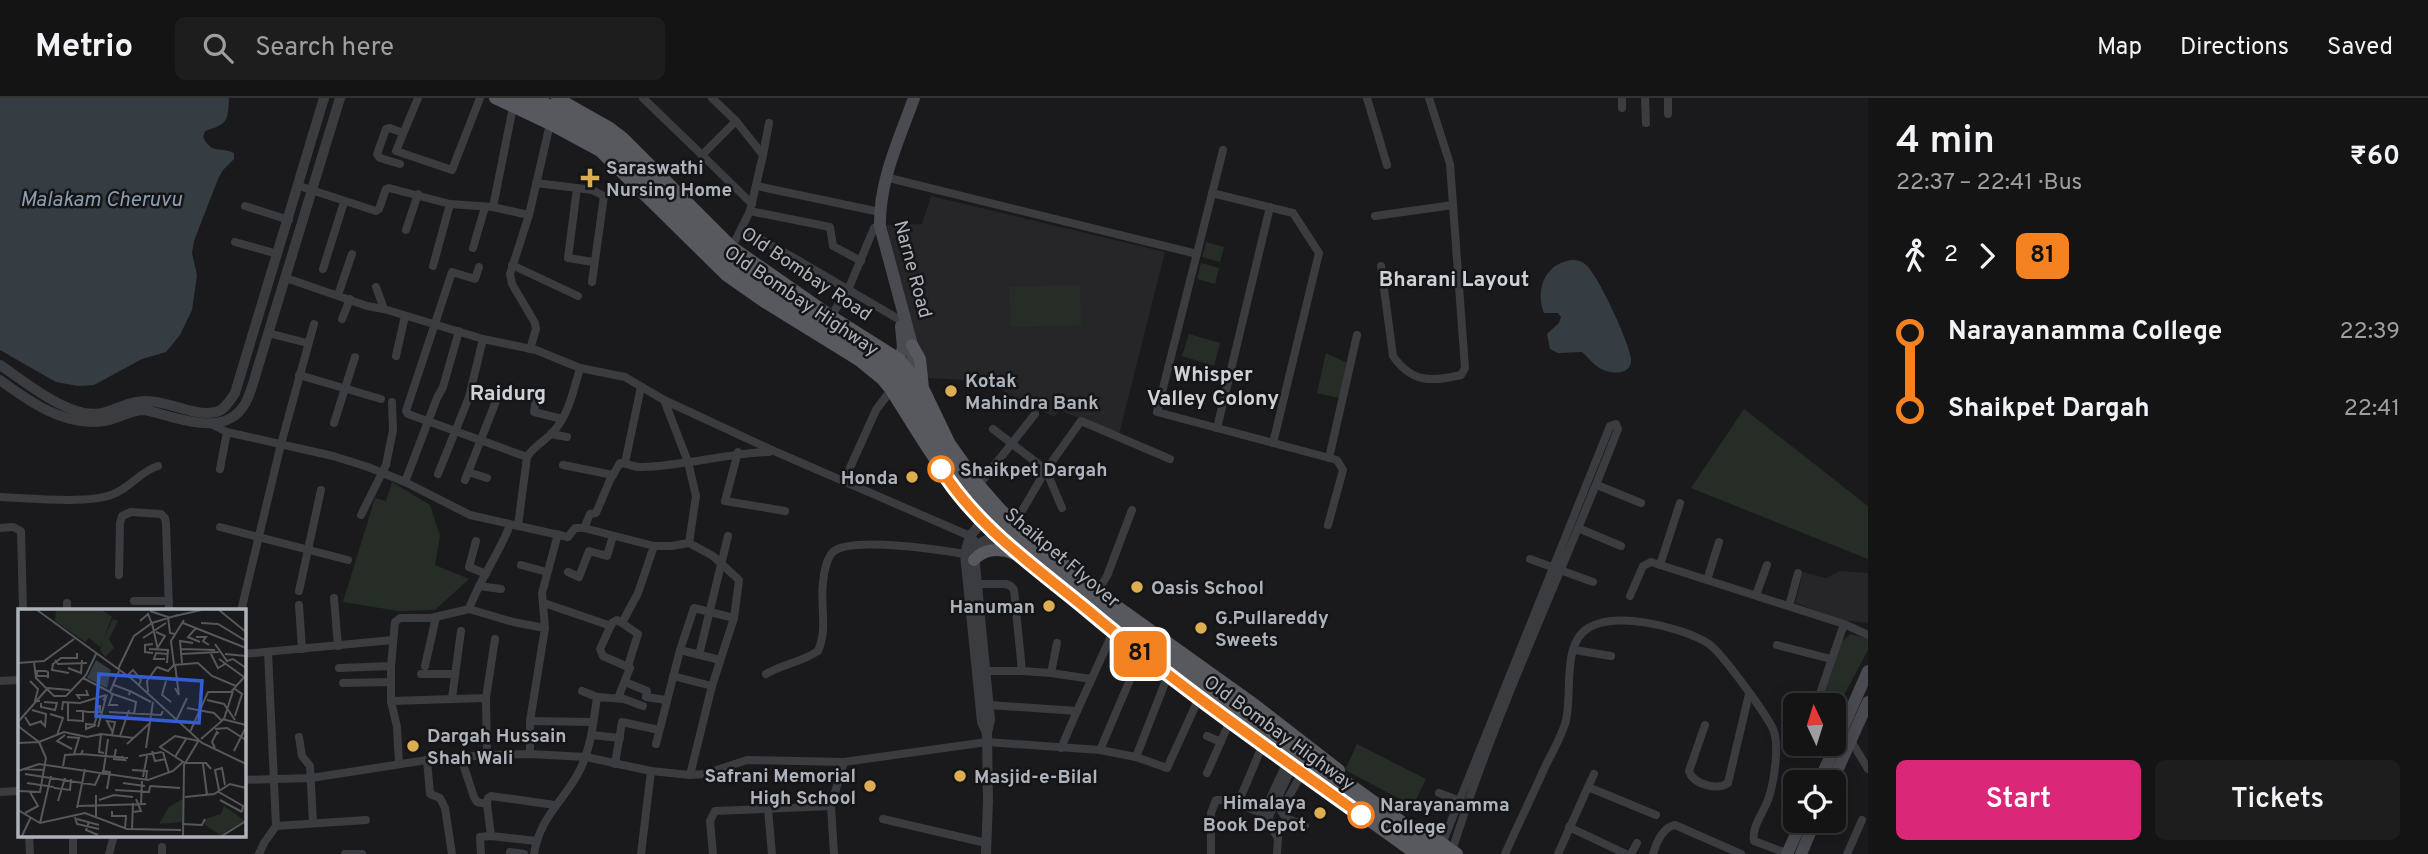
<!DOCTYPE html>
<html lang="en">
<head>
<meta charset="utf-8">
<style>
	body { margin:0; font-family:Overpass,sans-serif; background:#1d1d1e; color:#f1f3f6; height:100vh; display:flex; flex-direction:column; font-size:26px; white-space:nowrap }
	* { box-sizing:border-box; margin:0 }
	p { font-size:23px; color:#9d9ea0 }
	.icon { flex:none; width:38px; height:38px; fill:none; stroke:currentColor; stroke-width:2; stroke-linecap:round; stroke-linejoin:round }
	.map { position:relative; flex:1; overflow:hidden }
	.drawer { display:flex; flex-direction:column; background:#141415; width:560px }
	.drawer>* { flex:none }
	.badge { padding:0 14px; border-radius:10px; font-size:24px; line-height:46px }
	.needle { width:46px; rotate:356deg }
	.fabs { position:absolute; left:1783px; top:595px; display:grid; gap:14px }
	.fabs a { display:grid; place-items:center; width:63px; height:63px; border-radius:10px; background:#141415; box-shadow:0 4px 18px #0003,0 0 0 2px #333334; font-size:35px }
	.map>.badge { position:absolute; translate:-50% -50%; box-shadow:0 0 0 4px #fff }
	.legs { display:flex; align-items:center; gap:10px; height:77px; padding:0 28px; font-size:23px }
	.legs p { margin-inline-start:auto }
	.overview { display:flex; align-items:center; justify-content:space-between; height:119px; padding:0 28px }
	h1 { font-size:38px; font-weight:600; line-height:52px }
	.action { display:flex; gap:14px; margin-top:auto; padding:14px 28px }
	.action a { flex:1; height:80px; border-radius:10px; background:#db2777; color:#fff; font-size:28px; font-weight:600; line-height:80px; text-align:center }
	.action a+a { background:#1d1d1e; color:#f1f3f6 }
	ul { padding:0 28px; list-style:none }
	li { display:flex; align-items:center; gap:24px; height:77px; font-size:26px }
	li i { display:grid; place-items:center; width:10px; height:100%; margin:0 9px; background:currentColor }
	li i::after { content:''; width:18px; height:18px; margin:-9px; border:5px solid; border-radius:50%; background:#141415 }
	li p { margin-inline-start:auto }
	li:first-child i { background:linear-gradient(#0000 50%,currentColor 0) }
	li:last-child i { background:linear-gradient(currentColor 50%,#0000 0) }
	header { display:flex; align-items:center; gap:42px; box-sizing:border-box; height:98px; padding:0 35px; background:#141415; border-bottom:2px solid #333334 }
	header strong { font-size:33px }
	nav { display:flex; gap:38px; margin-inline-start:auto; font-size:24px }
	.search { width:490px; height:63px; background:#1d1d1e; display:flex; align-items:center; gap:18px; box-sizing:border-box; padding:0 24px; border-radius:10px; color:#9d9ea0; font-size:26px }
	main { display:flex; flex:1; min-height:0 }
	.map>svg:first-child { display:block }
</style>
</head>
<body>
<header>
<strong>Metrio</strong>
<div class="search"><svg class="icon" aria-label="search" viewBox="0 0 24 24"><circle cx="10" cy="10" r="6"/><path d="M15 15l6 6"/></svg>Search here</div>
<nav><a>Map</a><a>Directions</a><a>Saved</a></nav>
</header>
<main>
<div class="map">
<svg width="1868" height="756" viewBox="0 0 1868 756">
	<rect width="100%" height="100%" fill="#1a1a1c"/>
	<g fill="#262629">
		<path d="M931,98L1165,154L1119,336L1059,312L1054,319L984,283L928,280L897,183L887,127L922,126Z"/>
		<path d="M1840,473L1868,475V525L1842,522L1795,505L1803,474L1826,480Z"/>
	</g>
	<g fill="#262d27">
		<path d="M1206,144L1224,149L1220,164L1202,159Z"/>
		<path d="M1201,165L1219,170L1215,186L1197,181Z"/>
		<path d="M1080,187L1081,227L1011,229L1009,189Z"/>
		<path d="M1189,236L1220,245L1214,268L1182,258Z"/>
		<path d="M1326,255L1347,265L1339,300L1317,295Z"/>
		<path d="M1744,311L1868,408V461L1691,390Z"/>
		<path d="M392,384L430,407L440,438L435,467L469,481L435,512L398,513L343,504L375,400L386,403Z"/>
		<path d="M1851,536L1868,541V552L1834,616V607H1820L1840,545Z"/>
		<path d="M1357,646L1426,681L1413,708L1345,672Z"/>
	</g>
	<g fill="#353d43">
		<path d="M0,0H229C228,24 227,26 205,33L203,39C212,57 219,48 234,55V61L223,72L218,81L194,143L192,155L197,177L192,212L180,237L166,254L142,261L94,287L78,288L56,284L0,252Z"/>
		<path d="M1571,162C1577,162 1582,163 1586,167C1598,177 1629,244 1631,260C1633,278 1609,277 1598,269C1592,265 1588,259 1582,254L1558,255L1550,251L1547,236L1559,225L1561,219L1558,215H1544C1535,191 1545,166 1571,162Z"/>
	</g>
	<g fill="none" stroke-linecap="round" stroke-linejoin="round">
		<g stroke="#3b3c40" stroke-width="8">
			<path d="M418,0L396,53L452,72L480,0"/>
			<path d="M643,0L702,57"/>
			<path d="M712,0L736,23L763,57L750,113L732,149"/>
			<path d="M1367,0L1387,67"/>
			<path d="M1645,0L1646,25"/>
			<path d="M1622,10V0"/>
			<path d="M1668,16V0"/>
			<path d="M736,23L702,57L752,106"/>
			<path d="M1223,52L1157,314L1337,362L1343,372L1328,427"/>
			<path d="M763,57L769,25"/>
			<path d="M400,66L380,60L377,56L386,31L390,30L403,35"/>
			<path d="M885,79L1197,156"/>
			<path d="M536,85L577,90L568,160L593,164"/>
			<path d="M299,88L376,113L379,111L386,91L389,90L450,106L493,109L529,117L550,26"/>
			<path d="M757,88L875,113"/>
			<path d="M577,90L592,92L604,98L592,184"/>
			<path d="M1212,95L1293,115L1319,155L1273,345"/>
			<path d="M245,108L289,122"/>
			<path d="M493,109L513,9"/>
			<path d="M750,113L830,129L833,148L861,163"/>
			<path d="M529,117L510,176L512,186L535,225L536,231L530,251"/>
			<path d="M1375,118L1453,107"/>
			<path d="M742,131L796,161L900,222"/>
			<path d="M406,132L418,96"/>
			<path d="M235,144L278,156"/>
			<path d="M473,150L485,109"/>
			<path d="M512,167L578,198"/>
			<path d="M433,168L450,106"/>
			<path d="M1381,168L1393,258C1412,285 1431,284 1461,277L1465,270L1450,66L1429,0"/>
			<path d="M479,169L475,181L452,174L406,313L408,316L527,359L518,428"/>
			<path d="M323,171L344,104"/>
			<path d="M286,180L367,208L384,211L483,241L536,252L580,270C574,291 568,320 551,336C543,344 533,349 527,359"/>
			<path d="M376,189L384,211"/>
			<path d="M338,197L352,156"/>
			<path d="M831,218L848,192L874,130"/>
			<path d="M342,221L350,201"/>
			<path d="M268,235L307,245"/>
			<path d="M396,258L405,218"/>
			<path d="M580,270L625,279L664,302L774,353L970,438L978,446"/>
			<path d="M299,277L381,301"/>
			<path d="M536,298L534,314L562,321"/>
			<path d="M664,302L688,364L696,398L689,445"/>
			<path d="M334,325L355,259"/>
			<path d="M211,326L227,334L220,371"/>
			<path d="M1217,330L1270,109"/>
			<path d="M993,331L1046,372L1062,410"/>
			<path d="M227,334L333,358L368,369L405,384L470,417L568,439L575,430H584L654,448H671L689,445L713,458L739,482L734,520L712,588L690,677"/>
			<path d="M551,336L567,339"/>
			<path d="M738,354L725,403L785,413"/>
			<path d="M1329,360L1357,237"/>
			<path d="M625,365L641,289"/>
			<path d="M563,367L613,377"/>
			<path d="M468,374L487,380"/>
			<path d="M438,376L469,299L483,241"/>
			<path d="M465,382L498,298"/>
			<path d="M844,383L876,312L891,292"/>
			<path d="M405,384L437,300L443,289L459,233"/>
			<path d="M979,387L1035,316"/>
			<path d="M1597,387L1641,405"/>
			<path d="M0,399C28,400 87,406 111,397C130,391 140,373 158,368"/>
			<path d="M361,417L386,367L393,332L392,304"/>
			<path d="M1016,423L1046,372L1081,323L1170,361"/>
			<path d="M220,429L348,462"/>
			<path d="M0,430L13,429L21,433L23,513"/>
			<path d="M584,430L590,416L596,415L610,382L620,365C628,365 634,370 642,369C685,368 726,355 769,354"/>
			<path d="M1578,430L1621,448"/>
			<path d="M476,443L469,469L486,476"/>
			<path d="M1530,461L1593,484"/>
			<path d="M521,467L547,474"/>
			<path d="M1660,467L1680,405"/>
			<path d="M568,474L579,479L589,453L607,458L613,438"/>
			<path d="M119,477L120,425L122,418L131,414L161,416L165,420L166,426L169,513"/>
			<path d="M1707,482L1719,444"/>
			<path d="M976,486H1006L1011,488L1014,492L1022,573H986"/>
			<path d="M479,488L501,491"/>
			<path d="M299,493L321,392"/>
			<path d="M1097,494L1107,478L1132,412"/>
			<path d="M1756,497L1767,467"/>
			<path d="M1630,498L1643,468L1651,464L1844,526L1868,537"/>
			<path d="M334,500L338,548"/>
			<path d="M134,503H169"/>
			<path d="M67,505V513"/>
			<path d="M544,505L611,528"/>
			<path d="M299,507L302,551"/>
			<path d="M1789,508L1798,475"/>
			<path d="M469,511L513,524L545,530L530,623V656"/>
			<path d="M241,513L281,346L314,226"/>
			<path d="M622,525L638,536L628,568"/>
			<path d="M545,530L542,495L558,436"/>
			<path d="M1777,547L1831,561"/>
			<path d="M680,552L720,562"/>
			<path d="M1575,552L1611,558"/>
			<path d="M243,556L393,542"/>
			<path d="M699,557L728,438"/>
			<path d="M391,568V603L397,629L399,666"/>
			<path d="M425,568L436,519"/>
			<path d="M339,570L391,568L395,524L400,520H431L469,511C480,481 499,456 510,427"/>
			<path d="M1022,573L1051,575L1091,581"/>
			<path d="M1051,575L1057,545"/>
			<path d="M421,576H455"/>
			<path d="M766,576C783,566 802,564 818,553C828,531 820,508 823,484C824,475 826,461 833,454C850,438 941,452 965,456"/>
			<path d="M673,578L712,588"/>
			<path d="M0,583L19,582"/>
			<path d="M625,584L647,593L646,599L666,602"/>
			<path d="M343,585L391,584"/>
			<path d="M582,593L597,599"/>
			<path d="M452,600L461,533"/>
			<path d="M486,600L487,657"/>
			<path d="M618,600L630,570L603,558L600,551L612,525L617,522L622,525L638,495L654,448"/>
			<path d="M391,603L486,600L495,541"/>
			<path d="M989,607L1077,613L1113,534"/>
			<path d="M1816,607L1844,526"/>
			<path d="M530,623L593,624"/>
			<path d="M1705,627L1689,673C1693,686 1717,693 1728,685L1749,596"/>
			<path d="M592,637L620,640"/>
			<path d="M1207,638L1221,644"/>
			<path d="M299,639L302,658L310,668L313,725"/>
			<path d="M1850,641L1868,671"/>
			<path d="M656,646L680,552L694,510L734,520"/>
			<path d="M1061,650L1077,613"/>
			<path d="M1100,652L1141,556"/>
			<path d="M1136,659L1168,577"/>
			<path d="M461,660L474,699L477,704L487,706L491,738"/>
			<path d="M427,662L430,696L440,700L445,710L452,756"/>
			<path d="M615,666L622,624L659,632"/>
			<path d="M1207,675L1230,623"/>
			<path d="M1302,675L1281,713L1286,720L1305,728"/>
			<path d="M243,682L311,680L427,662L487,657L530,656L586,659L651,673L690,677L705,676L747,662L844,664L987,644L1100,652L1136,659L1167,670L1199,600"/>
			<path d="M1588,689L1594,676"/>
			<path d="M0,694L19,693"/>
			<path d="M1439,695L1460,703"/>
			<path d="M1242,696L1263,646"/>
			<path d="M487,706L488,700L491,698L555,707"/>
			<path d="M768,711L772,756"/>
			<path d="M1261,713L1267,707L1287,664"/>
			<path d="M883,721L986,745"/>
			<path d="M276,728L366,722"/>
			<path d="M1569,729L1626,756"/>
			<path d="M29,737L30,756"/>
			<path d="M73,737V756"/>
			<path d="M1442,746L1610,328L1616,326L1618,331C1564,472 1497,609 1452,753"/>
			<path d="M162,749V756"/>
			<path d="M510,754L524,756"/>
			<path d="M109,756L114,737"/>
			<path d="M259,756L264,745L276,728L268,554"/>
			<path d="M345,756H362"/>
			<path d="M481,756L480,739L491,738L536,743"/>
			<path d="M534,756C540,720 559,708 576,679C591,654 593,627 597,599L624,601L643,608"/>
			<path d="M641,756L651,673"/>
			<path d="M713,756L710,723L715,713L831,708"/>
			<path d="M834,756L831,708L844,664"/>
			<path d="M1211,756V715L1216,702H1228L1269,718"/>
			<path d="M1277,756L1278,740L1271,729L1269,718L1293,668"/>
			<path d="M1505,756C1518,727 1532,698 1545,669C1552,655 1560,641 1565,626C1573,603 1562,554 1583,534C1609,510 1683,529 1709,546C1722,555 1766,616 1773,631C1780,646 1774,683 1769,699C1765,713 1751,728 1754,743L1789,756"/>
			<path d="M1558,756L1588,689L1656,717"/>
			<path d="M1631,756L1637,745"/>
			<path d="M1653,756C1656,745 1663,729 1675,727L1741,756"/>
			<path d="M1847,756L1862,722"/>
		</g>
		<g stroke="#3b3c40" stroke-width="10">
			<path d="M0,267C25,284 54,308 84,315C108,320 124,302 147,303C169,303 194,319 216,314C225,312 230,302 235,295L324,0"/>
			<path d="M0,282C30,304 65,329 104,323C119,321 129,312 145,312C177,319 226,342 246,304C251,294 254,283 257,272L340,0"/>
			<path d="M982,424L970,438L965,456L982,624L987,635"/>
			<path d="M986,756L988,702L987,635L990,622L974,456C978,442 989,440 1002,443"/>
		</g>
		<g stroke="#4a4b50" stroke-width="12">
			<path d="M899,261L903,250L901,228"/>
			<path d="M904,279C914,270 913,260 912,247L880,128C879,83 899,42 914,0"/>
			<path d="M1819,684L1868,573"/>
			<path d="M1832,684L1868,604"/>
			<path d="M1787,756L1802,723"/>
			<path d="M1801,756L1815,723"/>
		</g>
		<g stroke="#58595f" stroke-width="12">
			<path d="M495,0L550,26L600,53L726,177L766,205L860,263L882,281L891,292C929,353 960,408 1016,455"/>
			<path d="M557,0L610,30L623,40L732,149L831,218L899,261L924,292L950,346L979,387L1001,412L1039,445L1097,494L1255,607L1339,672"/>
			<path d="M912,247L920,261L923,290"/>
			<path d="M974,462C984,450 1001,450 1015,456"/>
			<path d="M1091,514L1141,556L1230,623L1416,756"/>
			<path d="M1436,741L1457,756"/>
		</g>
		<g stroke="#58595f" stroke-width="12">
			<path d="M515,0L562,22L591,39L613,56L728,168L779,205L857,251L892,279L904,294L952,377L970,402L1023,455L1169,569L1432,756"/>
			<path d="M535,0L597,32L620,50L738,164L790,200L883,258L899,271L960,373L981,399L1033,452L1181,565L1444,754"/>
		</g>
	</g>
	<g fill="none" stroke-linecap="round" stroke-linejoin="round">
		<defs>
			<path id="line-1" d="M941,371C979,431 1036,469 1089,513C1176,586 1269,651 1361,717"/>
		</defs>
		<use href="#line-1" stroke="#fff" stroke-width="16"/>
		<use href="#line-1" stroke="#f58220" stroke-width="10"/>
	</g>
	<g fill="#ddad51" stroke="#151517" stroke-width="2.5">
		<path d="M586.5 69.5h7v7h7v7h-7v7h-7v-7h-7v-7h7z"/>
		<circle cx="951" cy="293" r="7"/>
		<circle cx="912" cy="379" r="7"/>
		<circle cx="1137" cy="489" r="7"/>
		<circle cx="1049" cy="508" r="7"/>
		<circle cx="1201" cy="530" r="7"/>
		<circle cx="413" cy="648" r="7"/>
		<circle cx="960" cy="678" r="7"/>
		<circle cx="870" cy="688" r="7"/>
		<circle cx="1320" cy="715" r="7"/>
	</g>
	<g fill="#fff" stroke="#f58220" stroke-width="3.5">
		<circle cx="941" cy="371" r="12"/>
		<circle cx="1361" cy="717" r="12"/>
	</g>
	<g text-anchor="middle" stroke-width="5" stroke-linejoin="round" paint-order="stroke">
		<g font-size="19" font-weight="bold" fill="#aeb2ba" stroke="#151517" text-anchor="start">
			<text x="606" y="76">Saraswathi<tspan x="606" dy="22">Nursing Home</tspan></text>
			<text x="965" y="289">Kotak<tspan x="965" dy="22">Mahindra Bank</tspan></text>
			<text x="898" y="386" text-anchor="end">Honda</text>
			<text x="1151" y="496">Oasis School</text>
			<text x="1035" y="515" text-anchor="end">Hanuman</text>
			<text x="1215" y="526">G.Pullareddy<tspan x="1215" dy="22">Sweets</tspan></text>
			<text x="427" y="644">Dargah Hussain<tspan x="427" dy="22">Shah Wali</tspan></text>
			<text x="856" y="684" text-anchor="end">Safrani Memorial<tspan x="856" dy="22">High School</tspan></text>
			<text x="974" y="685">Masjid-e-Bilal</text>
			<text x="1306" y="711" text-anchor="end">Himalaya<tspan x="1306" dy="22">Book Depot</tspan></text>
		</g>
		<g font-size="19" fill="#aeb2ba" stroke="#151517">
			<text transform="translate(914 171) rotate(75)" y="7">Narne Road</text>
			<text transform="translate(807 175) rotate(34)" y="7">Old Bombay Road</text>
			<text transform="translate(802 202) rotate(34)" y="7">Old Bombay Highway</text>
			<text transform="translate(1063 459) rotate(40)" y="7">Shaikpet Flyover</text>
			<text transform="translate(1280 634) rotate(36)" y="7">Old Bombay Highway</text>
		</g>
		<g font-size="19" font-weight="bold" fill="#aeb2ba" stroke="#151517" text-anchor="start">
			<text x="960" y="378">Shaikpet Dargah</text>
			<text x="1380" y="713">Narayanamma<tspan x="1380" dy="22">College</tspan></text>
		</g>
		<g font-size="21" font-style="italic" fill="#8a9eb0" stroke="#151517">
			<text x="101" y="108">Malakam Cheruvu</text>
		</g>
		<g font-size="21" font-weight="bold" fill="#ced1d6" stroke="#151517">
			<text x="1454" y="188">Bharani Layout</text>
			<text x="1213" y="283">Whisper<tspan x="1213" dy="24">Valley Colony</tspan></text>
			<text x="508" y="302">Raidurg</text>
		</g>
	</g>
	<g transform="translate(18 511)">
		<rect width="228" height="228" fill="#1a1a1c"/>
		<path d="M38,1H84L94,8L85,31L95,10L100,12L91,30L96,39L87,48L82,41L85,31L82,38L71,29L67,33L37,12ZM166,189L164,213L141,215L151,198ZM206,197L227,212L204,227L187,216V210L203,205Z" fill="#262d27"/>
		<path d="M78,51L93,61L89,79L69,69Z" fill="#353d43"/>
		<path fill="none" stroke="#55575b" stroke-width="2" d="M19,1L114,70L184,134L228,155M201,1L228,23M132,2L150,8L152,24L157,25M157,7L183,1M122,12L130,5L134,15M134,14L140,41M165,14L228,39M183,14L200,15L228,32M178,19L170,28L182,33M138,23L147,27L140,38M178,28H188L185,32L191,36M125,29L148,14M197,35L209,52L215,50L228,59M131,40L150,41L149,54M163,40L197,41M135,44L127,43V36L135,35M163,45L201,43M193,45L200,59L207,55M207,45L228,47M147,50H136L138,44L149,45M201,50L226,68M37,51L40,55L69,54M16,53L18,69L36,87H48M0,54L26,52L56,30M164,54L162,32L175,34M156,56L153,32L166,11M139,58L150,62L156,56L180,54L194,67L218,77M50,59L63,64L64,51M100,60L116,27L134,14L160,6M51,64L34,61L35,55L43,49H59V44M110,66L115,61L123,71L121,76M30,67H19V62H28L30,63V69M65,69L92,83L101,62M12,72L20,80L17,92H22M148,72L144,86L153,93M96,76L112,82L111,86M29,79L52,81M157,79L161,86L157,56M112,82L133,93M130,83L129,72L139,58M92,84L118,93L116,105M95,84L91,96H100M48,87L68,66L78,45M62,90L59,86H70L68,81M189,91L206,95L217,111M23,94V98L37,101L39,94L26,93M50,94V111L65,112V102M169,99L196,104L204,112M14,101L28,105L27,117L23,113M44,101L45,93L62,94L88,86M58,102H65L70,103H82V97H80L79,103V107L76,116L68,115V120L78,116M91,103L143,106L145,102M32,105L45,109L39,126M217,107L224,85L217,80M7,108L12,116L24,112M204,110L228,116M158,112L169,89L158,112M0,113L29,80M0,117L21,133M80,118L88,88L85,91M197,120L209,119L228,131M172,123L190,83H213L228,66M83,125L81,143L86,144M47,126L39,132L54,140M94,126L97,113L89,112L94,122M102,127L111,101M49,128L61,129L56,145M183,130L206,110L215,82M21,133L46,123L69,128L83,125L116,129M0,134L21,133M109,135L132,114M128,139L135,93M197,139L194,133L199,123L200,124L197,126M98,140L96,150L107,151L104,147M134,142L137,152L148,150M216,142L227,120M145,143L151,164M63,145L110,149M121,147L144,143M157,148L168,130M167,154L142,138L157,127L181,132M167,154H188L193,160M185,155L189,186M45,157L47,146L63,145L65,141M5,160L27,161M114,161L129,162L128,171M0,162L21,155L130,171L155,162L165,153M84,162L92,163L89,180M7,165L77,176L82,165M85,166L90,130M125,168L129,147M9,174L36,178M105,174L127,177M132,177L162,179M36,179L52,181L53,170M97,181L131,183L132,177M201,181L197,161L204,159L207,176M0,182L22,183L28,149L21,133M199,182L225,197L224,203M167,188L196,185L212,175L228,179M81,191L96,186L115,188M202,191L224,203M40,192L47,169M123,195L124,172M60,197L128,195M59,199L67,160M0,201L22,214L67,204L109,220L163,221M94,202V207H108L107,220M115,203L123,202L118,190M7,204L20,197L12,183M57,208L59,215L81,220M78,209V186M59,210L81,216M71,213L68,221L80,226M22,214L33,167M164,215L184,216L187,210M114,221L115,194M4,227L13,208M165,227L166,156L181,131M204,227L228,212"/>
		<path fill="#335dd4" fill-opacity="0.15" stroke="#335dd4" stroke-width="3.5" d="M81,65L184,72L181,114L78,107Z"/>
		<rect width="228" height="228" fill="none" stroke="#aeb2ba" stroke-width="3.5"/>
	</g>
</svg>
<div class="fabs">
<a><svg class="needle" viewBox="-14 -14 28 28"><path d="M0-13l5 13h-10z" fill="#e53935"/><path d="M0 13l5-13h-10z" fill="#9d9ea0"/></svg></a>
<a><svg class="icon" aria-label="locate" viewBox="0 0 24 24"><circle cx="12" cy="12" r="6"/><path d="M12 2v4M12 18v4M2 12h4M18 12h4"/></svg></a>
</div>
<b class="badge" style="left:1140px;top:556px;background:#f58220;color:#111">81</b>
</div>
<section class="drawer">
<div class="overview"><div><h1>4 min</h1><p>22:37 – 22:41 · Bus</p></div><b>₹60</b></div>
<div class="legs"><svg class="icon" aria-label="walk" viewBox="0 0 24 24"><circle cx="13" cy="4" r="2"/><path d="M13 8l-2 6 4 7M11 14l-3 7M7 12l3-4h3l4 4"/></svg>2<svg class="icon" aria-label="forward" viewBox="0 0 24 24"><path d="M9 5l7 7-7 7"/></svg><b class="badge" style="background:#f58220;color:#111">81</b></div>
<ul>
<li><i style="color:#f58220"></i><b>Narayanamma College</b><p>22:39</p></li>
<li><i style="color:#f58220"></i><b>Shaikpet Dargah</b><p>22:41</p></li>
</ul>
<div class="action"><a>Start</a><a>Tickets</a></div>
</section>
</main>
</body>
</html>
